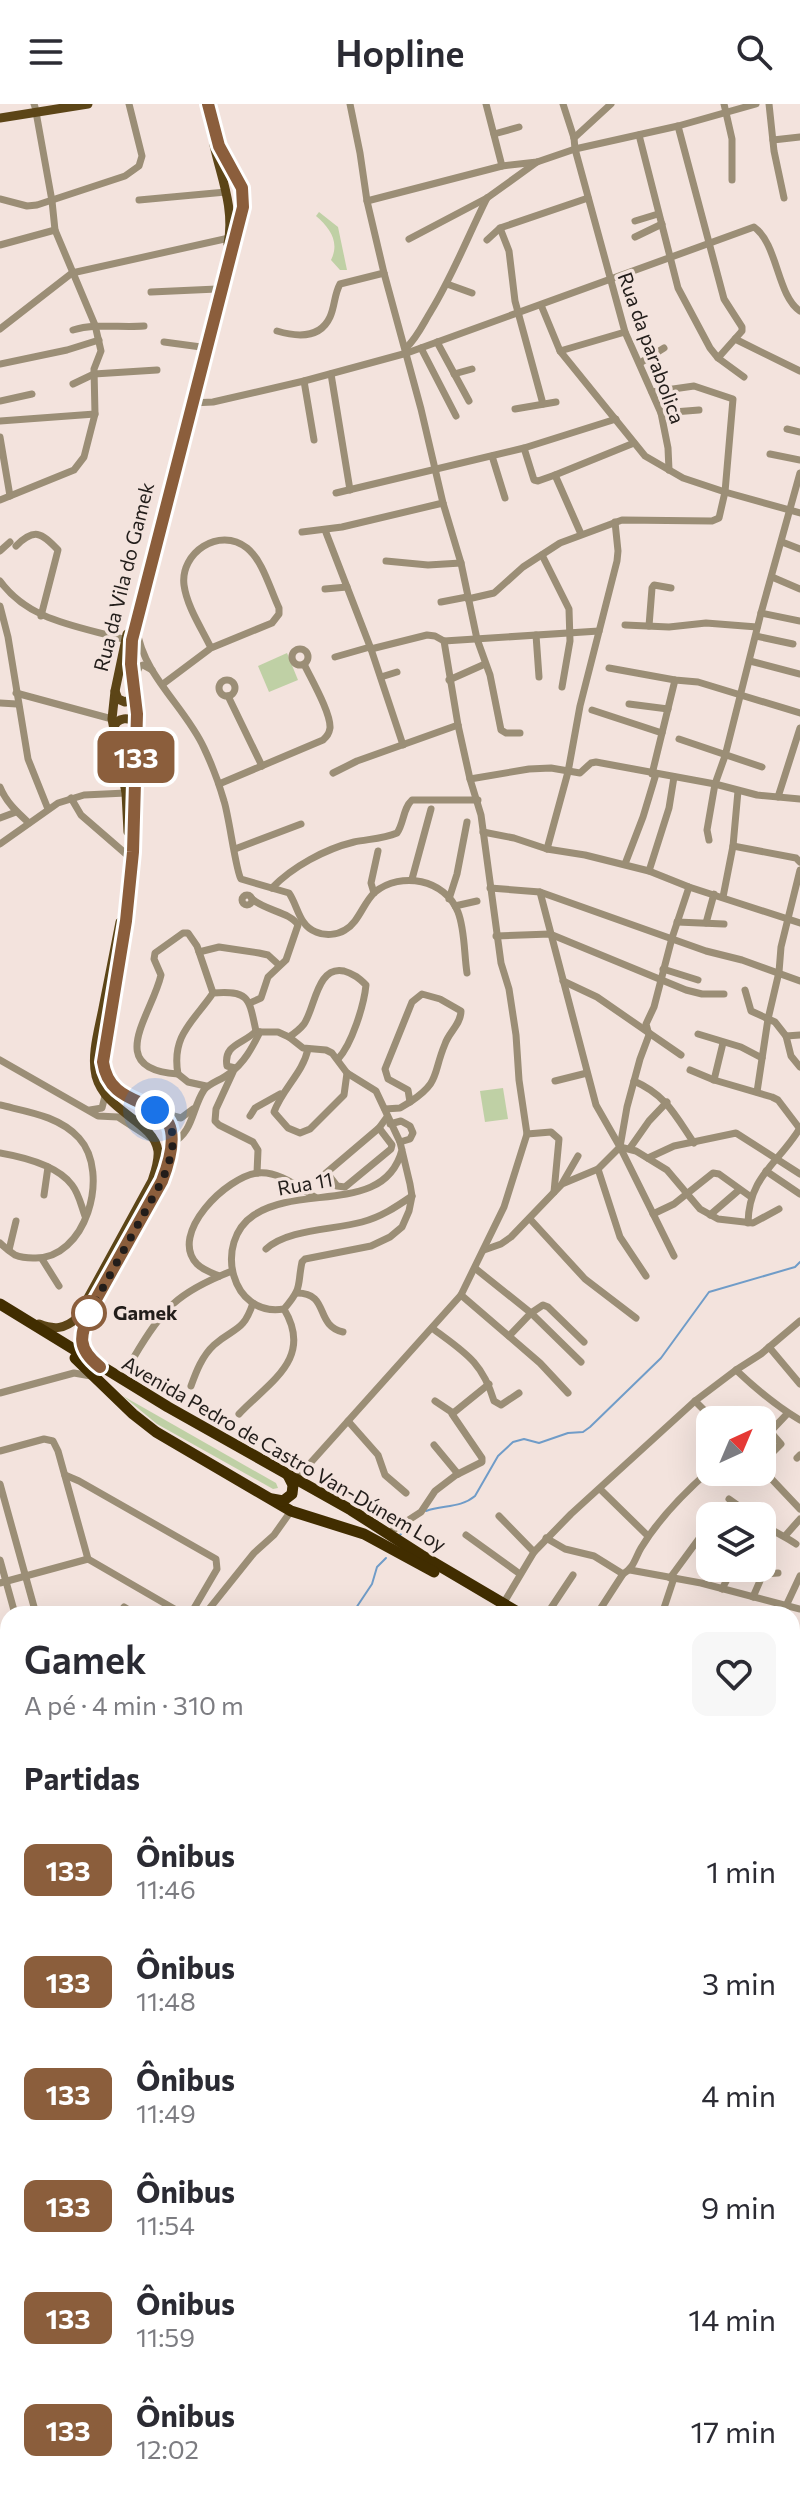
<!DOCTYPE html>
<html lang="pt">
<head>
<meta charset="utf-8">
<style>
	body { margin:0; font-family:Commissioner,sans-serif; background:#f7f7f7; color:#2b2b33; height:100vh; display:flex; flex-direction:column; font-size:30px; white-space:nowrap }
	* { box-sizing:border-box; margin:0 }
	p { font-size:26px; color:#7c7c81 }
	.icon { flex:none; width:44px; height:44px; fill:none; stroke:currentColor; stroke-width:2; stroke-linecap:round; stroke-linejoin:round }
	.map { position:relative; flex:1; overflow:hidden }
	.drawer { position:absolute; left:0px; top:1502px; width:800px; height:896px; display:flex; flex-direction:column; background:#fff; border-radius:24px 24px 0 0; box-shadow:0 8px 32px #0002 }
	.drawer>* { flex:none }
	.badge { padding:0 16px; border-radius:12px; font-size:28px; line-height:52px }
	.needle { width:52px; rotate:44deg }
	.controls { position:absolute; left:696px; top:1302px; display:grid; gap:16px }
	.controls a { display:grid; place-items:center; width:80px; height:80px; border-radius:16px; background:#fff; box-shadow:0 8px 32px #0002; font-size:40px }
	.you { position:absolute; width:40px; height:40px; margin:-20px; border:6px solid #fff; border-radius:50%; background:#1a73e8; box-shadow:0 0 0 12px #1a73e833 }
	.map>.badge { position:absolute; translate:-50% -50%; box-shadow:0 0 0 4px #fff }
	h2 { padding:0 24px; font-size:30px; line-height:72px }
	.round { display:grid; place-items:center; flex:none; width:84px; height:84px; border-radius:16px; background:#f7f7f7 }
	.summary { display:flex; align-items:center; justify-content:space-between; height:136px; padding:0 24px }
	h1 { font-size:38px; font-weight:600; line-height:60px }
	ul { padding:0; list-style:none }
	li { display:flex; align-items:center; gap:24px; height:112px; padding:0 24px }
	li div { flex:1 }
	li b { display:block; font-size:30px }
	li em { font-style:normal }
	li .badge { min-width:88px; font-weight:700; text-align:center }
	header { display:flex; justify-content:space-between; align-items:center; height:104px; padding:0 24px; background:#fff; font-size:36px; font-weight:600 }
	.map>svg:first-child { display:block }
</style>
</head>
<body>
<header><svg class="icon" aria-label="menu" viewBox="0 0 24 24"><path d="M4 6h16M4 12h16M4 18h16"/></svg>Hopline<svg class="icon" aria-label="search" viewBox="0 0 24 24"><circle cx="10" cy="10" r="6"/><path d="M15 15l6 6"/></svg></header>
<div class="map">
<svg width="800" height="2398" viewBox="0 0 800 2398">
	<rect width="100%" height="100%" fill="#f3e3dd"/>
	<g fill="#bfd0a5">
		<path d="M319,108L338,123L347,166H340L331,156C340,138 330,124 316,112Z"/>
		<path d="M287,549L298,576L269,588L258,562Z"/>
		<path d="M503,984L508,1015L485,1018L480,987Z"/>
		<path d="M123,1292L276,1379L278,1384L273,1385L157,1320Z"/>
	</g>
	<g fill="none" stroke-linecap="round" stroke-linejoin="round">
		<g stroke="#709cc8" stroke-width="2">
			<path d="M426,1407C443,1401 461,1404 475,1392L498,1352L513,1338L524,1335L539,1339L568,1329L583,1328L590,1323L661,1254L709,1188L795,1163L800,1158"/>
			<path d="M400,1431L409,1420"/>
			<path d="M347,1510L356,1504L372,1480L377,1463L386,1454"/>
			<path d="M0,1757L8,1754"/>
			<path d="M499,2390L504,2398"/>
		</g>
		<g stroke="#9b8e76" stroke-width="7">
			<path d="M34,0L35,3"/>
			<path d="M350,0L360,49L367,97L384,169L421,305L443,399L461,459L477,535L490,571L501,626L506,629H520"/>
			<path d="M486,0L502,62"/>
			<path d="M563,0L574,34L575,45L625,228L661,309L668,344L669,366"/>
			<path d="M724,0L732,35V76"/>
			<path d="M769,0L774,47L784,94"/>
			<path d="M678,22L724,195L742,223V227L718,254"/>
			<path d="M494,30L519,23"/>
			<path d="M639,31L678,184L710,244L718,254L744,273"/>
			<path d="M574,34L611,0"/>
			<path d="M773,36L800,33"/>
			<path d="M0,95L27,102L37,101L125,72L139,62L142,52L129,0"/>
			<path d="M139,96L226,88"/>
			<path d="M367,97L502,62L537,58L575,45L678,22L756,0"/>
			<path d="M635,117L658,110"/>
			<path d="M500,124L509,147L515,197L543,300"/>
			<path d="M635,133L662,120"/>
			<path d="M409,135L487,94L537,58"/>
			<path d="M487,136L500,124L588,94"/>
			<path d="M0,141L55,126"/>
			<path d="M447,180L472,189"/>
			<path d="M151,188L217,185"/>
			<path d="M541,201L560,247L645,352L683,374L725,388L800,409"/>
			<path d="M0,225L72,169L229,134"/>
			<path d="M73,226C96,219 120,224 144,222"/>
			<path d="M277,227C297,233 320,235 330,213C335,202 334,191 340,180L384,169"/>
			<path d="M735,235L800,267"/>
			<path d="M164,238L201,243"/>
			<path d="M437,238L469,297"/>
			<path d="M406,244C417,234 423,220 431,207C453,171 468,132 487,94"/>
			<path d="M421,244L456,312"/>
			<path d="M560,247L625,228"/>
			<path d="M640,259L664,244"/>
			<path d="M0,260L67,246L99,236"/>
			<path d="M331,270L350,386"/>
			<path d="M454,270L472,265"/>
			<path d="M304,277L314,336"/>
			<path d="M73,280L94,270L157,266"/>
			<path d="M0,297L32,290"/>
			<path d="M192,299L213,298L304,277L407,249L754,123C778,140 777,192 800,207"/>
			<path d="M515,305L556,298"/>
			<path d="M661,309L699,306"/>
			<path d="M0,317L95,310"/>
			<path d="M787,325L800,328"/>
			<path d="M0,333L10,392"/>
			<path d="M524,344L534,376L538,377L555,371"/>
			<path d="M770,350L800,356"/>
			<path d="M492,352L505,394"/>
			<path d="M336,389L524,344L616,315"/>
			<path d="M0,396L74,366L84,353L95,310L94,265L101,247L95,221L55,126L52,97L36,8"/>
			<path d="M325,426L371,545L403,641"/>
			<path d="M302,428L342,423L443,399"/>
			<path d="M581,430L555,371L634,339"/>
			<path d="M782,438L800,445"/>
			<path d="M16,442C34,424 41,428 58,446L41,512"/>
			<path d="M0,447L10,438"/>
			<path d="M542,451L569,505L570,537L562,583"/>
			<path d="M386,457L428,461L461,459"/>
			<path d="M772,473L800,485"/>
			<path d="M0,477C30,518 79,522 126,536"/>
			<path d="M325,485L347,483"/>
			<path d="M468,495L494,489L523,463L560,439L622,416L712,417L719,414L725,388L733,295L694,282L652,288"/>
			<path d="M441,498L467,493"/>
			<path d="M0,502L8,533L28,655L48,705"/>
			<path d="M761,509L800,517"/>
			<path d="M625,521L669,523L706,519L757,523"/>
			<path d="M649,522L652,484L654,481L671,484"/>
			<path d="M137,526C143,571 186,604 204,644C212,661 219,679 224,697C229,712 236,768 241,775L289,789C298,802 299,822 316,828C325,832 337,831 345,826C359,818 363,799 375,788C401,767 445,775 458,808C465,826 464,850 467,869"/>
			<path d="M536,531L539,573"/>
			<path d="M756,532L793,540"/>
			<path d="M371,545L427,531L435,532L444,537L599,527"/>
			<circle cx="300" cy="553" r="8"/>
			<path d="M335,553L370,543"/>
			<path d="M750,557L800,570"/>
			<path d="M609,564L675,576L698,578L800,609"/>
			<path d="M381,573L397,568"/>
			<path d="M134,574L140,562L143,561L152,566"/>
			<path d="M449,576L485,560"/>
			<circle cx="227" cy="584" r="8"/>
			<path d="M163,580L211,544L272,519L279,510V504C270,485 263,457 247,444C219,422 180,449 184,481C187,503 202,525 211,544"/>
			<path d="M16,589L112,615"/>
			<path d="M228,592L262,662"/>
			<path d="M0,599L17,600"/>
			<path d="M629,600L668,605"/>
			<path d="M592,606L662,629"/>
			<path d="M679,635L762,663"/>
			<path d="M333,669L357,657L458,621"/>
			<path d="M652,670L675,576"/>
			<path d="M470,675L529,665L551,664L580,669L591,659L596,658L715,680L757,691L800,695"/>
			<path d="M219,680L323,636C327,632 329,630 330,624C331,609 311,575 304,560"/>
			<path d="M0,683C6,698 17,708 29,719"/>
			<path d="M778,693L800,624"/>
			<path d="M71,694L81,711L126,750"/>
			<path d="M0,714L16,708"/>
			<path d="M483,728L514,734L547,745L585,751L649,767L689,783L800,819"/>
			<path d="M709,736L707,726L715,680L725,652L761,509L800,369"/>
			<path d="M0,740L58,699L84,691L126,689"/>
			<path d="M733,742L796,754L800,758"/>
			<path d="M235,745L301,720"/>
			<path d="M547,745L568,668L580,602L617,457L618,447L615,418"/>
			<path d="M625,760L643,713L656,670"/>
			<path d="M649,767L669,704L674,673"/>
			<path d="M412,775L431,705"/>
			<path d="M272,784C292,763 325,745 354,738C368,735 383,735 397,729C404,719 403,704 412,696H478"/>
			<path d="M490,784L540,788L706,847L742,856L800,877"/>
			<path d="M540,788L596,1001L620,1043L674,1152"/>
			<path d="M374,789L371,779L378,747"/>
			<circle cx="247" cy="796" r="5"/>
			<path d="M723,793L733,742L738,687"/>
			<path d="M449,795L457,770L467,718"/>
			<path d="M455,802L477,797"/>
			<path d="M677,818L724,820"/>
			<path d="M706,819L714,790"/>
			<path d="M496,832L550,830L686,886L702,890H724"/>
			<path d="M199,848L219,843L259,849L268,851L279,861"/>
			<path d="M663,865L698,876"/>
			<path d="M563,877L597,893L681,951"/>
			<path d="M745,886L751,907L775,918L786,932L791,952L800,963"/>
			<path d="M422,890L440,895L461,907C461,920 449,928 445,940C432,971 441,977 410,998L408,986L388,975L385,965L412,898Z"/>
			<path d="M250,899L261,894L268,873L286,856L298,821C290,808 266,807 252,795"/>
			<path d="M698,930L741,943L762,954"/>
			<path d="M786,932L800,931"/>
			<path d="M289,933C295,929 300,925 304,920C315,904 317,861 344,867C354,870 359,874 366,881C364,901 352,940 338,955"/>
			<path d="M308,945C303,969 282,985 274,1008L288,1024L300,1029L310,1025L344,991L347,969"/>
			<path d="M0,956L98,1012L118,1013L149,1033"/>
			<path d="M235,964L227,962C223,940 244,940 256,927"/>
			<path d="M690,966L714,976L772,993L778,996L800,1025"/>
			<path d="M233,968L216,1005L215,1017L219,1021L253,1038L258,1046L257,1069"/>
			<path d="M178,970C103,965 152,911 161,871L154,855L155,849L183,829H188L197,842L213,889"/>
			<path d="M714,976L723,939"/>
			<path d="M555,977L587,969"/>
			<path d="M634,977C666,991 675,1011 694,1039"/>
			<path d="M206,982L188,978L178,970C171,931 194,917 213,889C250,886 249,895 256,927L260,928"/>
			<path d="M757,988L768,915L779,868L781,843L800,766"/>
			<path d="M0,1001C28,1008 59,1012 79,1034C111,1069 86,1157 33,1154C28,1154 20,1153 15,1151C10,1148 4,1143 0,1139"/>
			<path d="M385,1005L400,1004L410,998"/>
			<path d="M90,1006L102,1004L105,992"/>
			<path d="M159,1008L181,1014L193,1005"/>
			<path d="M250,1012L255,1004L280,990"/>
			<path d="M390,1020L401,1017L410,1022L413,1029L410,1035L400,1038"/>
			<path d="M527,1030L551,1028L559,1035L554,1088"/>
			<path d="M172,1039C193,1029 192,1004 204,986C209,979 222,976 230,969C244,959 252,944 260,928H278L289,933L303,944L326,946L332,949L347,969L376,987L400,1038L410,1080L412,1092L409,1107L402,1123L390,1133L371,1142L305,1155L302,1158C297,1182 303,1183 284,1205C231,1214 213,1138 254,1111C300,1080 385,1111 402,1046"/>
			<path d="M620,1043L636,1047L667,1066L700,1105L718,1115L753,1119L779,1105"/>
			<path d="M630,1044L649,1017L667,998"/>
			<path d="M0,1049C23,1053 57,1061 72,1081C79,1090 81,1101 85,1112"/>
			<path d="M648,1054L674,1042L736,1029L800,1070"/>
			<path d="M598,1065L620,1133L646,1172"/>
			<path d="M766,1067L800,1090"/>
			<path d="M327,1069L337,1082L345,1083L391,1045L392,1041L379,1024"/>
			<path d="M319,1075L379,1024L387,1013"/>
			<path d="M563,1078L578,1052"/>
			<path d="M44,1091L48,1063"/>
			<path d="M653,1110L674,1100L713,1069L719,1070L751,1093"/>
			<path d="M710,1111L739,1086"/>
			<path d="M530,1115L585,1175L636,1214"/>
			<path d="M748,1119C749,1072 778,1060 800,1024"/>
			<path d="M266,1145C288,1125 333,1126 362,1118C381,1113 396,1103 412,1092"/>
			<path d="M9,1146L16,1117"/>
			<path d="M484,1146L501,1140L511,1133L562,1080L598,1065L620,1043L627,1003L640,955L649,931L646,920L654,903L672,834L689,783"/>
			<path d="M42,1155L59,1182"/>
			<path d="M476,1165L531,1209L581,1258"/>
			<path d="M219,1172C212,1169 203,1166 197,1160C168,1130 227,1072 258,1069C279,1067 298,1083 315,1093"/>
			<path d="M297,1189C330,1189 314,1221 343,1228"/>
			<path d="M461,1191L540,1259L568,1289"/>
			<path d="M432,1224C464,1248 482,1257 494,1297L501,1301L519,1289"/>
			<path d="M509,1232L531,1209L543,1201L548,1203L584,1238"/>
			<path d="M769,1243L800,1280"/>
			<path d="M134,1253C163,1204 178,1188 232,1167"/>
			<path d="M736,1266C756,1285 776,1302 800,1316"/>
			<path d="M191,1282C196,1268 202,1252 214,1241C234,1223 243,1229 253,1199"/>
			<path d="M0,1289L74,1269L91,1272"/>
			<path d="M435,1297L453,1309"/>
			<path d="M695,1297L714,1316"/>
			<path d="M239,1310C269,1278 314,1255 284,1205"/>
			<path d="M348,1317L378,1351L385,1371L406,1389"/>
			<path d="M762,1318L781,1340L762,1359"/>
			<path d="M770,1328L787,1310"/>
			<path d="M434,1341L458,1370"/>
			<path d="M0,1347L44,1335L53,1337L58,1347L88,1455L183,1510"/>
			<path d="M797,1354L800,1351"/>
			<path d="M762,1365L800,1405"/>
			<path d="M65,1371L79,1377L216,1455L217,1465L193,1506L188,1510"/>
			<path d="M296,1375L461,1191L504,1103L527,1030L519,976L516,931L509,885L501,859L481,711L470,675L458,621L444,537"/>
			<path d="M0,1380L36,1510"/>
			<path d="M600,1385L648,1432"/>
			<path d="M729,1395L753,1412"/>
			<path d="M499,1412L534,1448"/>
			<path d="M762,1419C773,1428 785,1432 796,1440"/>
			<path d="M387,1430L421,1408L435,1387L456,1371L482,1358V1354L452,1310L489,1280"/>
			<path d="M466,1431L520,1470"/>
			<path d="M785,1432L800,1415"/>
			<path d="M546,1434L565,1445L594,1452L623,1470"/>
			<path d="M0,1456L15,1510"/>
			<path d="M630,1466L701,1479L800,1505"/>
			<path d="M670,1474L709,1421"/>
			<path d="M0,1479L88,1455"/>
			<path d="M722,1485L733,1464"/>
			<path d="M753,1493L763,1470L778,1469"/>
			<path d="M503,1500L534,1448L571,1410L695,1297L736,1266L761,1250L800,1217"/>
			<path d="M786,1502L800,1472"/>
			<path d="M87,1510L92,1507L100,1510"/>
			<path d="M119,1510L124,1503L135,1510"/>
			<path d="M205,1510L254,1449L274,1431L291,1407"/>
			<path d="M496,1510L499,1504"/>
			<path d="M547,1510L573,1471"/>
			<path d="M597,1510L623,1470C634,1464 635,1454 641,1444C659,1414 684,1389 710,1366"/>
			<path d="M662,1510L674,1474"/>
			<path d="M0,1549L8,1547"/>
			<path d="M792,1567L800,1559"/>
			<path d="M792,1616L800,1609"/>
			<path d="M0,1693L8,1691"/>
			<path d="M0,1796L8,1792"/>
			<path d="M0,1834L8,1847"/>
			<path d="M0,1858L8,1854"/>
			<path d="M0,1896L8,1892"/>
			<path d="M0,1924L8,1920"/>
			<path d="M792,1934L800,1922"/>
			<path d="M0,2018L4,1972L8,1959"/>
			<path d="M792,2028H800"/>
			<path d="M0,2040L8,2039"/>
			<path d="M792,2086H800"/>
			<path d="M0,2139L8,2138"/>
			<path d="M792,2141H800"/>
			<path d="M0,2172L8,2215"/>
			<path d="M792,2196H800"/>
			<path d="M792,2250H800"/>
			<path d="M792,2306H800"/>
			<path d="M792,2361H800"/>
			<path d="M42,2390L44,2398"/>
			<path d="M103,2390L105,2398"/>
			<path d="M256,2390L258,2398"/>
			<path d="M366,2390L368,2398"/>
			<path d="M418,2390L420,2398"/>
			<path d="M472,2390L474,2398"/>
			<path d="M723,2390L736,2398"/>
			<path d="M196,2398L238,2390"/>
			<path d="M554,2398L558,2390"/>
			<path d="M619,2398L624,2390"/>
			<path d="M685,2398L689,2390"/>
			<path d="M797,2398L800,2392"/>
		</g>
		<g stroke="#5c4517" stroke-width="9">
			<path d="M0,14L88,0"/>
			<path d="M214,41C221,73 235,105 228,140"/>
			<path d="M127,530L115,587L112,615L126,689L128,728"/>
			<path d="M115,587L118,595L125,598L132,595L135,587"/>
			<path d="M113,625C117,613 130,611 137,622"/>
			<path d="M39,1220C54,1226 65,1225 77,1214L152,1077C155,1068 159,1057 158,1047C154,1017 106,1009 96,972C91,951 99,925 103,904C109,875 114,847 120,818"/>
			<path d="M89,1252C84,1245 81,1239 82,1230C83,1214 94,1198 102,1185C116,1159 130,1134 144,1109C154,1091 166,1073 171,1053C186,988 111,1012 103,958L126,817L132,765L137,625L131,560L132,536L243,103L242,84L219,42L208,0"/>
		</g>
		<g stroke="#412d00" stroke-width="11">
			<path d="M0,1200L168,1303L351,1406L421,1451L521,1510"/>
			<path d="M75,1254L133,1310L156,1328L291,1407L364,1430L434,1468"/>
			<path d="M272,1395L283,1397L292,1390L293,1381L288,1371"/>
			<path d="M792,1656L800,1661"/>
			<path d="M792,1680L800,1685"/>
		</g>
	</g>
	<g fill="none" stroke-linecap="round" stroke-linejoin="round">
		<defs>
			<path id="line" d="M100,1263C76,1244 80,1232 90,1206L162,1077C201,976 112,1021 103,958L126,817L133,748L137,610L131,560L132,536L243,103L242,84L219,42L208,0"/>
		</defs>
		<use href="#line" stroke="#fff" stroke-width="18"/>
		<use href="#line" stroke="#8b5e3c" stroke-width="12"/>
		<path stroke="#221d1a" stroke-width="8" stroke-dasharray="0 14.4" d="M89,1209L162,1077C172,1052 183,1022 155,1006"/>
	</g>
	<circle fill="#fff" stroke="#8b5e3c" stroke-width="4" cx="89" cy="1209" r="16"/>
	<g text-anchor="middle" stroke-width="7" stroke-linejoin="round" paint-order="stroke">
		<g font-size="20" fill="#221d1a" stroke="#f3e3dd">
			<text transform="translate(651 244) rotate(70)" y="7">Rua da parabolica</text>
			<text transform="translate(124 473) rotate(-76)" y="7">Rua da Vila do Gamek</text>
			<text transform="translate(305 1080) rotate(-10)" y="7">Rua 11</text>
			<text transform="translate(284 1350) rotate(30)" y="7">Avenida Pedro de Castro Van-Dúnem Loy</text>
		</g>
		<g font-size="20" font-weight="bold" fill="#221d1a" stroke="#f3e3dd" text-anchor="start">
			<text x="113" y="1216">Gamek</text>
		</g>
	</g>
</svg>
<div class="controls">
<a><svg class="needle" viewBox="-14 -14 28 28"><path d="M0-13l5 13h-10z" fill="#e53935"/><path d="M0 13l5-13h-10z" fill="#7c7c81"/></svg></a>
<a><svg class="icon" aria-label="layers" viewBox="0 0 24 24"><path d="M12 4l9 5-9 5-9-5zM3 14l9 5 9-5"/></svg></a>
</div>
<div class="you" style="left:155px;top:1006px"></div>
<b class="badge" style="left:136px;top:653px;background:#8b5e3c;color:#fff">133</b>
<section class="drawer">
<div class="summary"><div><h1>Gamek</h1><p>A pé · 4 min · 310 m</p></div><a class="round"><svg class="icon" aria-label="heart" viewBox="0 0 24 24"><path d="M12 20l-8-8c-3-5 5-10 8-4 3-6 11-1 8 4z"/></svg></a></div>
<h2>Partidas</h2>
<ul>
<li><span class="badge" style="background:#8b5e3c;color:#fff">133</span><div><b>Ônibus</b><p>11:46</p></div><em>1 min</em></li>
<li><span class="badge" style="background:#8b5e3c;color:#fff">133</span><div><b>Ônibus</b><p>11:48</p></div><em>3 min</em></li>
<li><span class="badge" style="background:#8b5e3c;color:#fff">133</span><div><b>Ônibus</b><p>11:49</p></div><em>4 min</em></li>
<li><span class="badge" style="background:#8b5e3c;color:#fff">133</span><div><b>Ônibus</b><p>11:54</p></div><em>9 min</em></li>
<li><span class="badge" style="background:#8b5e3c;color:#fff">133</span><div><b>Ônibus</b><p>11:59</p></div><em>14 min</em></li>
<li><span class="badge" style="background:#8b5e3c;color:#fff">133</span><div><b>Ônibus</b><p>12:02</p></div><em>17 min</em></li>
</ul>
</section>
</div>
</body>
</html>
